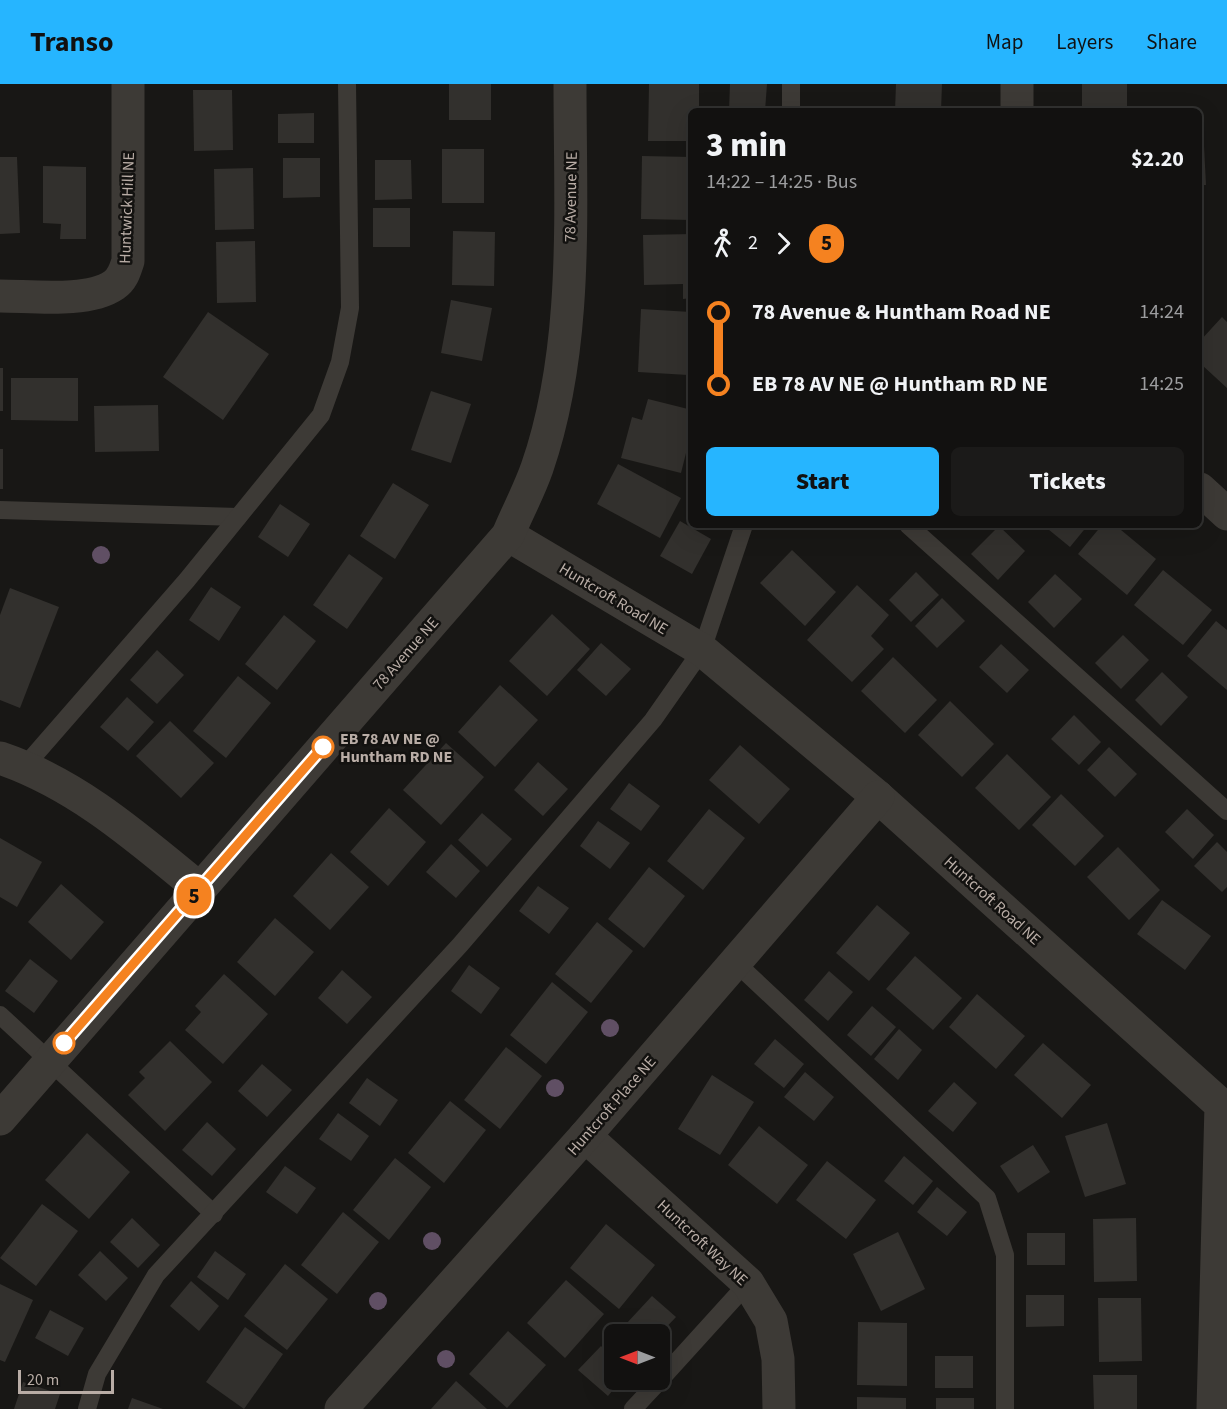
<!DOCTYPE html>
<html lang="en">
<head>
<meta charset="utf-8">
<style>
	body { margin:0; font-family:"Source Sans 3",sans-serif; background:#1b1a19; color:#f1f3f6; height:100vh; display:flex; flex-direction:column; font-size:22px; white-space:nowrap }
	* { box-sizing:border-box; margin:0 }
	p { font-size:20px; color:#9c9d9f }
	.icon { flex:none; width:33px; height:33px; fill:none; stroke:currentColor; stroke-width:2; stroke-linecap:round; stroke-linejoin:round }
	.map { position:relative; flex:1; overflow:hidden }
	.details { position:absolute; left:688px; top:24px; width:514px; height:420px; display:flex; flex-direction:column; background:#121110; border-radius:9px; box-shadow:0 6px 24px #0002,0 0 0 2px #313130 }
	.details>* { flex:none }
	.badge { padding:0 12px; border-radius:20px; font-size:21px; line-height:39px }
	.needle { width:39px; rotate:270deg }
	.buttons { position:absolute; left:604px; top:1240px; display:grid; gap:12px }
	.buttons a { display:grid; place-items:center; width:66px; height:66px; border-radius:9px; background:#121110; box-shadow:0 6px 24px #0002,0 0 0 2px #313130; font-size:30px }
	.scale { position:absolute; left:18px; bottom:15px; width:96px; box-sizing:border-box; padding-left:6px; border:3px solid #b9ada6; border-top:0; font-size:16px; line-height:21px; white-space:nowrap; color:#b9ada6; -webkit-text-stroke:4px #131210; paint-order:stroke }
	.map>.badge { position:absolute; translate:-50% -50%; box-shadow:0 0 0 3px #fff }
	.legs { display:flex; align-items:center; gap:9px; height:66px; padding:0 18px; font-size:20px }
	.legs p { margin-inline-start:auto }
	.overview { display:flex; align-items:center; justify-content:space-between; height:102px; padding:0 18px }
	h1 { font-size:33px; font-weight:800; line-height:45px }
	.cta { display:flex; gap:12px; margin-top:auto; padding:12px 18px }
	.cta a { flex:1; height:69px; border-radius:9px; background:#26b5ff; color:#111; font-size:24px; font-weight:800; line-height:69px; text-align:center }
	.cta a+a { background:#1b1a19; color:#f1f3f6 }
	ul { padding:0 18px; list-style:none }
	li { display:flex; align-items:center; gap:21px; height:72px; font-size:22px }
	li i { display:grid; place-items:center; width:9px; height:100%; margin:0 8px; background:currentColor }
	li i::after { content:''; width:15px; height:15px; margin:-8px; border:4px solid; border-radius:50%; background:#121110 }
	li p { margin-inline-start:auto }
	li:first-child i { background:linear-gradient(#0000 50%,currentColor 0) }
	li:last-child i { background:linear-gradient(currentColor 50%,#0000 0) }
	header { display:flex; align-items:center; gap:36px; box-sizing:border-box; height:84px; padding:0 30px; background:#26b5ff; color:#111 }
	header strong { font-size:28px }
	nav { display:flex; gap:33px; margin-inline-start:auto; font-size:21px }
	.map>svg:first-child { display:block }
</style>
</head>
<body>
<header>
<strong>Transo</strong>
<nav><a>Map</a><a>Layers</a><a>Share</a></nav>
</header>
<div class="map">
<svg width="1227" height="1325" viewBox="0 0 1227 1325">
	<rect width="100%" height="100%" fill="#181715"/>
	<g fill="#32302d">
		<rect x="449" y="0" width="42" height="36"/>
		<path d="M649,0H699V27H692V57H648Z"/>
		<path d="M730,0H767L765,27H729Z"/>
		<path d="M896,0H942L941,27H895Z"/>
		<rect x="1082" y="0" width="45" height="27"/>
		<path d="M193,6H232L233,66L194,67Z"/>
		<path d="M314,29V59H278V30Z"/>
		<path d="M1204,62L1206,101H1200V63Z"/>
		<rect x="442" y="65" width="42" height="54"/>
		<path d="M642,72L692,73V136L641,135Z"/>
		<path d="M0,73H17L20,149L0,150Z"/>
		<path d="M283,74H320V113L283,114Z"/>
		<path d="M375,76H411L412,115L375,116Z"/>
		<path d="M43,82L86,83V155H60L61,140L43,139Z"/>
		<path d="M253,84L254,145L215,146L214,85Z"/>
		<rect x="373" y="124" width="37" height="39"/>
		<path d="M453,147L495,148L494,202L452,201Z"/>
		<path d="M692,150V214L683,215V200L644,201L643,151Z"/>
		<path d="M255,157L256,218L217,219L216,158Z"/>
		<path d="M451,216L492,224L482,277L441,269Z"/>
		<path d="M641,225L691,228L688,291L638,288Z"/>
		<path d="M208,228L269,270L223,336L163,293Z"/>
		<path d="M1222,233L1227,238V304L1202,281L1200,283V257Z"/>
		<rect x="0" y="284" width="3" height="43"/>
		<path d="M11,294H78V337L11,336Z"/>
		<path d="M431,307L471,320L451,379L411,366Z"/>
		<path d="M648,315L692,326V345L681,389L621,374L632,333L642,336Z"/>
		<path d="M158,321L159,367L95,368L94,322Z"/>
		<rect x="0" y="365" width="3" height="40"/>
		<path d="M618,380L681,414L660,454L597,420Z"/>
		<path d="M393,399L429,421L395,475L360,452Z"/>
		<path d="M280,420L310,440L288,473L258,453Z"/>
		<path d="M680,437L711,455L692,490L660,472Z"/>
		<path d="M1043,441H1088L1070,463Z"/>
		<path d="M1102,441H1115L1156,475L1127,511L1078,470Z"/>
		<path d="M999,442L1025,467L998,496L971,470Z"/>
		<path d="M792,466L836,508L805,542L760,499Z"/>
		<path d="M349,470L383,494L347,545L313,521Z"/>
		<path d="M1163,486L1212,526L1183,561L1134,521Z"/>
		<path d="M916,488L939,511L911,538L889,516Z"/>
		<path d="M1055,490L1082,515L1054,544L1028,518Z"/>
		<path d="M857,501L889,531L871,552L884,565L852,598L807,556Z"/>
		<path d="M211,503L241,523L219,557L189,536Z"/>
		<path d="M10,504L59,523L20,624L0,616V531Z"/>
		<path d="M942,514L965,537L937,564L915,542Z"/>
		<path d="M552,530L590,565L547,612L509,577Z"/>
		<path d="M284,531L316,557L277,606L245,580Z"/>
		<path d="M1216,537L1227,546V606L1187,572Z"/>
		<path d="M1123,551L1149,576L1121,605L1095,579Z"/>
		<path d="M601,559L631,585L606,612L577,586Z"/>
		<path d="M1001,560L1029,586L1007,609L979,583Z"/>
		<path d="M157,566L184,591L157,620L130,596Z"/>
		<path d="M893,573L937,616L905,649L861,607Z"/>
		<path d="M1162,588L1188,613L1161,642L1135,616Z"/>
		<path d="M238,592L271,619L226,674L193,647Z"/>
		<path d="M500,601L538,636L495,683L458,648Z"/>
		<path d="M127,613L154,638L128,667L100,643Z"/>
		<path d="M950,617L994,660L962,693L918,651Z"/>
		<path d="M1074,631L1101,658L1079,681L1051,655Z"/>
		<path d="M170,637L214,679L181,714L136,672Z"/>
		<path d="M446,659L484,693L441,741L403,706Z"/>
		<path d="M740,661L790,705L759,740L709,696Z"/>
		<path d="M1109,663L1137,690L1115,713L1087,686Z"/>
		<path d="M1007,670L1051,713L1019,746L975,704Z"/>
		<path d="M538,678L568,705L543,732L514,706Z"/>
		<path d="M629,699L660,722L641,747L610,725Z"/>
		<path d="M1061,710L1104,752L1075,782L1032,741Z"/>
		<path d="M389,724L426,758L388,802L350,768Z"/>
		<path d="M709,725L745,754L703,806L667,777Z"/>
		<path d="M1187,725L1214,751L1193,775L1165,748Z"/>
		<path d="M482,729L512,755L487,783L458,756Z"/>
		<path d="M598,737L630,759L610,785L580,762Z"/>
		<path d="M0,754L42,778L17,823L0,813Z"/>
		<path d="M1217,758L1227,768V803L1222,808L1194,782Z"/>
		<path d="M451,760L480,787L456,814L426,788Z"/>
		<path d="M1118,763L1160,806L1129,836L1087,793Z"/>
		<path d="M331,769L369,803L330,846L293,812Z"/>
		<path d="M649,783L685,812L644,864L608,835Z"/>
		<path d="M61,800L104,838L71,876L28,838Z"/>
		<path d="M538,802L569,824L549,850L519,827Z"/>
		<path d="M1162,816L1211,852L1185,886L1137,850Z"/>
		<path d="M877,821L910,849L869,897L836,869Z"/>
		<path d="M275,834L314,868L275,912L237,878Z"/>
		<path d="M597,838L633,867L591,919L555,890Z"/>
		<path d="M915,872L962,914L933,946L886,905Z"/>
		<path d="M30,875L58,897L34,929L5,907Z"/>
		<path d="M469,881L500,904L481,930L451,907Z"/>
		<path d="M342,886L372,913L347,940L318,914Z"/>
		<path d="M829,887L853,908L828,937L804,916Z"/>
		<path d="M224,890L268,930L223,980L185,946L201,928L195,922Z"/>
		<path d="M552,898L588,928L546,980L510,951Z"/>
		<path d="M977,910L1025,952L996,985L949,943Z"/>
		<path d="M872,922L896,943L871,972L847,951Z"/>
		<path d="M899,945L922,966L898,996L874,975Z"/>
		<path d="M775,955L804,980L784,1004L754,980Z"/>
		<path d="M170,957L212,998L165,1047L128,1011L145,994L139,988Z"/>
		<path d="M1043,959L1091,1001L1062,1034L1014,991Z"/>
		<path d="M506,963L542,992L500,1045L464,1016Z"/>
		<path d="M262,980L292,1006L267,1033L238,1007Z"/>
		<path d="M805,988L834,1013L814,1037L784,1013Z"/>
		<path d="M712,991L754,1018L720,1071L678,1045Z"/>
		<path d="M367,994L398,1016L380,1042L349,1019Z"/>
		<path d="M954,998L977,1019L953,1048L928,1027Z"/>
		<path d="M450,1017L486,1046L444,1099L408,1069Z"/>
		<path d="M338,1029L369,1052L351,1077L319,1055Z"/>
		<path d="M207,1038L236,1065L212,1092L182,1066Z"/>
		<path d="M1107,1039L1126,1100L1085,1113L1065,1052Z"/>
		<path d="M759,1042L808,1081L777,1120L728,1081Z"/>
		<path d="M87,1049L130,1088L89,1135L45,1096Z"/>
		<path d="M1033,1061L1050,1088L1018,1109L1000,1082Z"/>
		<path d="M904,1072L933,1097L913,1121L884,1097Z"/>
		<path d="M395,1074L431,1103L389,1156L353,1126Z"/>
		<path d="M827,1077L876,1116L846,1155L796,1116Z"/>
		<path d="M285,1082L316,1104L297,1130L266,1108Z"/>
		<path d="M937,1103L967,1128L947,1152L917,1128Z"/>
		<path d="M42,1120L78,1147L36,1202L0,1174Z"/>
		<path d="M343,1128L379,1158L337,1210L301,1181Z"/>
		<path d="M132,1134L160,1161L138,1184L110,1158Z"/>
		<path d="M1136,1134L1137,1197L1094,1198L1093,1135Z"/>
		<path d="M606,1140L655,1181L619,1225L570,1184Z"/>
		<path d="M898,1148L925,1205L881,1227L853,1170Z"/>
		<rect x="1027" y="1149" width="38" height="32"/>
		<path d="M100,1167L128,1194L106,1217L78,1191Z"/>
		<path d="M215,1167L246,1190L228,1216L197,1193Z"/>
		<path d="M285,1180L328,1215L287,1266L244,1232Z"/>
		<path d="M566,1196L604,1230L565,1274L527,1239Z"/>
		<path d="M191,1197L219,1222L199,1247L170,1222Z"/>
		<path d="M0,1200L33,1216L5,1278L0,1276Z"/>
		<path d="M1026,1211H1064V1242L1026,1243Z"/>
		<path d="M652,1212L676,1233L659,1251H639L626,1240Z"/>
		<path d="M1098,1214H1141L1142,1277L1099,1278Z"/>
		<path d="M50,1226L84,1244L68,1272L35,1254Z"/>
		<path d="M858,1238L907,1239V1302L857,1301Z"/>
		<path d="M245,1243L283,1270L244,1325L206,1298Z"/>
		<path d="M508,1247L546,1281L507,1324L469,1290Z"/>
		<path d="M601,1262L615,1276V1296H621L608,1312L578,1286Z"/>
		<rect x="935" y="1272" width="38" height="32"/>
		<path d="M1093,1291H1137V1325H1094Z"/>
		<path d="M456,1297L487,1325H431Z"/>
		<path d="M23,1298L60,1310L55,1325H14Z"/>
		<path d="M857,1313L906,1314V1325H857Z"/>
		<path d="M132,1314L163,1325H128Z"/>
		<rect x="936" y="1314" width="38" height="11"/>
	</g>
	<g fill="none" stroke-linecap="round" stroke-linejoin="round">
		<g stroke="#3d3a36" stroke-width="18">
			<path d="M791,27V0"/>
			<path d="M0,426L238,433"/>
			<path d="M908,441L1227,727"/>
			<path d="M25,682L187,496L321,331L340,278L350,224L347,0"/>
			<path d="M734,877L987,1114L1005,1171V1325"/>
			<path d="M0,931L214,1130"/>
			<path d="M660,1296L748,1199"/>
			<path d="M87,1325L97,1290L156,1191L460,861L653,636L702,566L744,441"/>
			<path d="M633,1325L660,1296"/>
		</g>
		<g stroke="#3d3a36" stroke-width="33">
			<path d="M1017,27V0"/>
			<path d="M0,212C32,212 88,219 114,201C123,195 125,186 128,177V0"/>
			<path d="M1200,405L1227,430"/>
			<path d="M508,451L702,566L878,713L1221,1021L1213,1325"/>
			<path d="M0,674C77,700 138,754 200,805"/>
			<path d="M0,1035L508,451C517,429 529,407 537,384C579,263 570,126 570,0"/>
			<path d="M585,1052L748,1199L771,1237L778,1275L779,1325"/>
			<path d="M341,1325L585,1052L878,713"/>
		</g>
	</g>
	<g fill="#604f64">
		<circle cx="101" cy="471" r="9"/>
		<circle cx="610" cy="944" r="9"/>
		<circle cx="555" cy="1004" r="9"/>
		<circle cx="432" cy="1157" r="9"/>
		<circle cx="378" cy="1217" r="9"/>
		<circle cx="446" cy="1275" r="9"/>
	</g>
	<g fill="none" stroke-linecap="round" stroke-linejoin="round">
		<defs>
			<path id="line-1" d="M64,959L323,663"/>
		</defs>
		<use href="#line-1" stroke="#fff" stroke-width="14"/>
		<use href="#line-1" stroke="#f58220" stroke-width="9"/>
	</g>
	<g fill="#fff" stroke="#f58220" stroke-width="3">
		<circle cx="323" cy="663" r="10"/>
		<circle cx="64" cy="959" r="10"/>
	</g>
	<g text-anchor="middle" stroke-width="5" stroke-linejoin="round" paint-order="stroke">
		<g font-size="16" fill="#b9ada6" stroke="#131210">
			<text transform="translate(570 113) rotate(-89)" y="6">78 Avenue NE</text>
			<text transform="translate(126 124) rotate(-88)" y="6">Huntwick Hill NE</text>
			<text transform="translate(614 514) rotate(31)" y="6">Huntcroft Road NE</text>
			<text transform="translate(405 569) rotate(-49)" y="6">78 Avenue NE</text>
			<text transform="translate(993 816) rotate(42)" y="6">Huntcroft Road NE</text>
			<text transform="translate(611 1021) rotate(-49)" y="6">Huntcroft Place NE</text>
			<text transform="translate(703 1158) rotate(43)" y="6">Huntcroft Way NE</text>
		</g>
		<g font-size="16" font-weight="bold" fill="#b9ada6" stroke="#131210" text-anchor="start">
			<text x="340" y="660">EB 78 AV NE @<tspan x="340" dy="18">Huntham RD NE</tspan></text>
		</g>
	</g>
</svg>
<div class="buttons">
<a><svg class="needle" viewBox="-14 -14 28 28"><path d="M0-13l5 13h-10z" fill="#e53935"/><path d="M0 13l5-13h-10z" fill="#9c9d9f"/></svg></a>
</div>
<div class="scale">20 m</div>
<b class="badge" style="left:194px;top:812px;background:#f58220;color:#111">5</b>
<section class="details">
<div class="overview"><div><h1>3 min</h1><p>14:22 – 14:25 · Bus</p></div><b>$2.20</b></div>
<div class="legs"><svg class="icon" aria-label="walk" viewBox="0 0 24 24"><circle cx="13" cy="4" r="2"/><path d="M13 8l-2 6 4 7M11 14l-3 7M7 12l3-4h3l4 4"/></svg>2<svg class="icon" aria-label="forward" viewBox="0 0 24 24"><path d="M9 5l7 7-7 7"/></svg><b class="badge" style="background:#f58220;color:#111">5</b></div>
<ul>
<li><i style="color:#f58220"></i><b>78 Avenue &amp; Huntham Road NE</b><p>14:24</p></li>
<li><i style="color:#f58220"></i><b>EB 78 AV NE @ Huntham RD NE</b><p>14:25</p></li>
</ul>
<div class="cta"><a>Start</a><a>Tickets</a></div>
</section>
</div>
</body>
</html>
